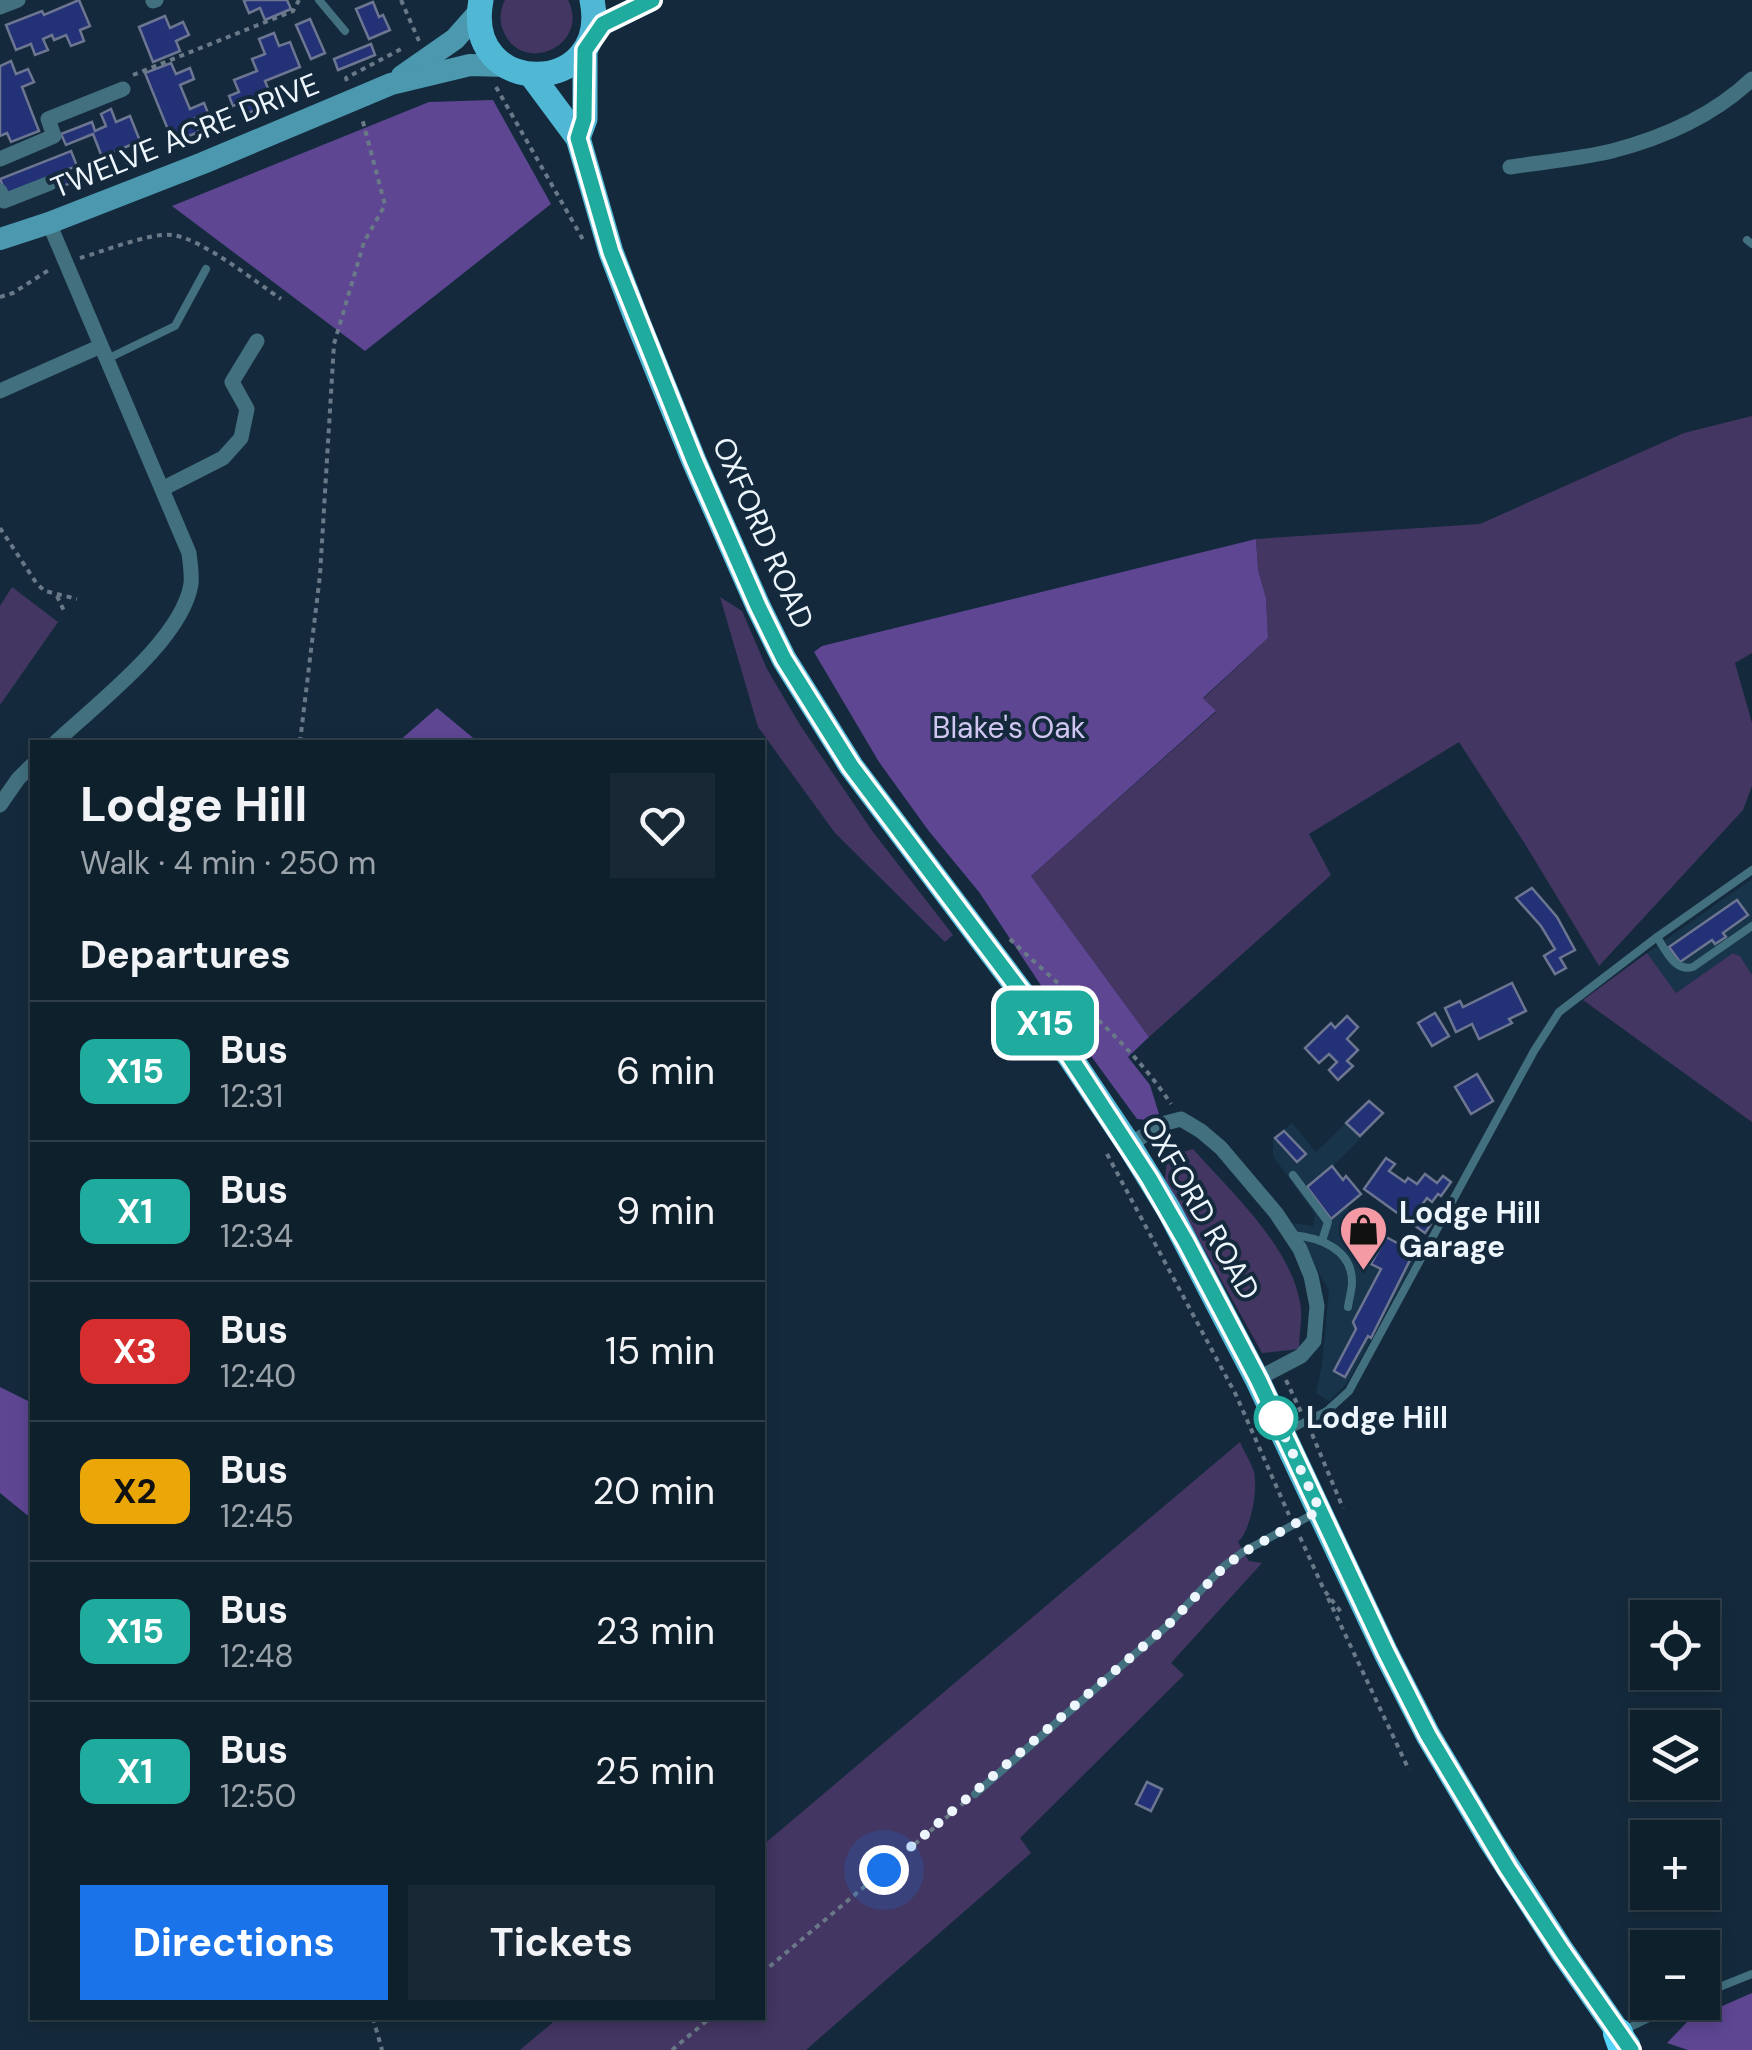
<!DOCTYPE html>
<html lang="en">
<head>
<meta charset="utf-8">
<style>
	body { margin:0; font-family:"DM Sans",sans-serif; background:#182835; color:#f1f3f6; height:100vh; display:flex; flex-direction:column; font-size:38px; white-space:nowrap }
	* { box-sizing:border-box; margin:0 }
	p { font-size:32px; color:#9ba3aa }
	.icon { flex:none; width:55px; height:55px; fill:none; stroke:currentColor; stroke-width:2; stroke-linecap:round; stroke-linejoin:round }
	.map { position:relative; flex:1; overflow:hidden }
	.drawer { position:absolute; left:30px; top:740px; width:735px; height:1280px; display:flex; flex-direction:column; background:#0f202d; border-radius:0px; box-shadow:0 5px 15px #0003,0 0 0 2px #2f3e49 }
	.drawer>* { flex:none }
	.badge { padding:0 20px; border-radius:15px; font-size:35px; line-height:65px }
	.tools { position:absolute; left:1630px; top:1600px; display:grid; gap:20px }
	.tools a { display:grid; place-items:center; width:90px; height:90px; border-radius:0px; background:#0f202d; box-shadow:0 5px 15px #0003,0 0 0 2px #2f3e49; font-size:50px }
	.you { position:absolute; width:50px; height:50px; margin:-25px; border:8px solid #fff; border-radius:50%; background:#1a73e8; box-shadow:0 0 0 15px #1a73e833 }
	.map>.badge { position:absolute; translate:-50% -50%; box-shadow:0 0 0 5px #fff }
	h2 { padding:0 50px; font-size:38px; line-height:90px }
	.round { display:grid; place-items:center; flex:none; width:105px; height:105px; border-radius:0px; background:#182835 }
	.headline { display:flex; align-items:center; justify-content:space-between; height:170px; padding:0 50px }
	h1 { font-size:48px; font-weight:700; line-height:75px }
	.action { display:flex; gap:20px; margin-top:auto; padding:20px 50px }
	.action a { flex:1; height:115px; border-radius:0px; background:#1a73e8; color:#fff; font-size:40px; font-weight:700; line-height:115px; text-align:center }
	.action a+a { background:#182835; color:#f1f3f6 }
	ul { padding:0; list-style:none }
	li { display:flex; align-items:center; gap:30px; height:140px; padding:0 50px; border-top:2px solid #2f3e49 }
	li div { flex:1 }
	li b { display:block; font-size:38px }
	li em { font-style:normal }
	li .badge { min-width:110px; font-weight:700; text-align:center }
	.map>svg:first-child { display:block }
</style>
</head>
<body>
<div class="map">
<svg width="1752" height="2050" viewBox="0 0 1752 2050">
	<rect width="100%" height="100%" fill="#142a3c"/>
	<g fill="#18344a">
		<path d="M1752,879V975L1740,956L1733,953L1676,993L1647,953Z"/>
		<path d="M1292,1123L1316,1152L1346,1123L1362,1137L1333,1166L1343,1179L1346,1176L1361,1194L1347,1207L1386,1237L1418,1254L1347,1383L1329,1401L1316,1393L1322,1364L1329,1291L1293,1223L1313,1226L1315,1214L1273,1156V1139Z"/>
	</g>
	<g fill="#433662">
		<path d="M505,0H568C591,46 521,77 503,30C499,20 500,10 505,0Z"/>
		<path d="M1752,416V653L1735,663L1752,723V786L1743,810L1599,966L1525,844L1459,742L1309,834L1331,875L1149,1037L1031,876L1216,712L1203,699L1268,638L1266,598L1258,570L1256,539L1480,524L1684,433Z"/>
		<path d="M12,587L58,622L0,705V606Z"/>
		<path d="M720,597L742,611L767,669L800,725L873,832L953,935L945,942L835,833L758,727Z"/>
		<path d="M1647,953L1676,993L1733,953L1740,956L1752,975V1122L1583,1000Z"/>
		<path d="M1193,1149C1231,1192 1289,1244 1300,1302C1303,1317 1299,1334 1299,1349L1262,1353L1165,1179L1167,1157Z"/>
		<path d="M1240,1442C1244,1452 1251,1462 1254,1472C1258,1490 1251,1530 1238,1542L1249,1561L1262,1563L1171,1663L1184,1675L1020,1838L1031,1853L806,2050H520L558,2018H762L763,1845Z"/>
	</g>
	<g fill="#5e4693">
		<path d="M493,100L551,204L365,351L172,206L429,102Z"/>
		<path d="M1256,539L1258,570L1266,598L1268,638L1203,698L1216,711L1031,876L1149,1037L1128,1057L1150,1085L1159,1114L1147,1120L1137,1119L1056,1008L979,892L928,830L879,762L814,652L822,646Z"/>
		<path d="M437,708L478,742H398Z"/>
		<path d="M0,1387L32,1403V1519L0,1493Z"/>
		<path d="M1752,1993V2050H1688L1667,2043L1688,2021Z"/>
	</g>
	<g fill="#233177" stroke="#6d7691" stroke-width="2.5">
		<path d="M79,0L90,26L80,30L84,41L71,46L66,35L54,40L52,35L43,39L48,50L35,55L31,44L16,50L6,25L42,11L44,15Z"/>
		<path d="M247,0H287L291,9L265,20L260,8L249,13L244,1Z"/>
		<path d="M373,2L379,17L383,15L390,30L369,39L356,9Z"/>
		<path d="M165,16L170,28L183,22L189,35L176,41L180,51L153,62L139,27Z"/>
		<path d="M310,19L325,53L311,59L296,25Z"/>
		<path d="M274,33L279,46L290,42L300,67L265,81L274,103L248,113L244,102L233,106L229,96L239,92L234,80L257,71L252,59L265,54L259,39Z"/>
		<path d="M371,44L375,55L338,70L334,59Z"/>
		<path d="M11,61L16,74L28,69L34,82L22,87L39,131L11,142L7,133L0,136V66Z"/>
		<path d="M171,63L176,74L190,68L194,79L180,85L190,109L204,103L208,113L194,119L199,132L173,142L145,73Z"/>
		<path d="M111,109L116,122L130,116L140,141L102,157L93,134L66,145L61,134L92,122L95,131L106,126L101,114Z"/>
		<path d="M71,151L77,166L69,169L74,182L60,187L55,175L6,194L0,179Z"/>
		<path d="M1532,888L1557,917L1575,950L1560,958L1566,968L1555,974L1544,956L1555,949L1541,926L1516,898Z"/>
		<path d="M1737,900L1748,915L1723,933L1726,937L1715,944L1712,940L1680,962L1669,947Z"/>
		<path d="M1512,983L1526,1011L1509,1019L1512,1023L1479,1039L1472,1024L1456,1032L1445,1008L1460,1001L1463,1007Z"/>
		<path d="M1435,1013L1449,1036L1432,1046L1418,1023Z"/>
		<path d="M1347,1016L1358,1027L1347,1039L1358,1050L1347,1061L1353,1066L1338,1080L1329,1070L1337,1062L1329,1054L1319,1063L1305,1048L1331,1023L1335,1028Z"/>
		<path d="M1477,1074L1493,1101L1471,1114L1455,1087Z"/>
		<path d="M1369,1101L1383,1113L1360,1136L1346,1123Z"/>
		<path d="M1284,1131L1306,1154L1297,1162L1275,1138Z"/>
		<path d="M1386,1158L1395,1164L1389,1171L1405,1182L1408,1178L1417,1184L1425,1174L1437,1183L1443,1176L1451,1182L1441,1196L1438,1194L1432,1202L1427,1198L1416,1213L1431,1224L1425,1233L1364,1189Z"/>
		<path d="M1332,1166L1343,1180L1346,1176L1361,1194L1331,1219L1307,1187Z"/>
		<path d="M1386,1237L1414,1252L1371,1338L1368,1336L1345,1377L1334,1371L1356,1329L1353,1322L1381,1269L1371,1264Z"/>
		<path d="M1147,1782L1162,1789L1151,1811L1136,1804Z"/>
	</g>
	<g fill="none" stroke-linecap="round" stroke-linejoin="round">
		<g stroke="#697987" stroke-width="4" stroke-dasharray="5 5" stroke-linecap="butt">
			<path d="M401,0L419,41"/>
			<path d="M133,75L293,11L299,0"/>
			<path d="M347,81L346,78L405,47"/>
			<path d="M496,87L585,243"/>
			<path d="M80,258C101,252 152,232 172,235C201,238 256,282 281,299"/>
			<path d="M0,297L13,293L52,268"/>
			<path d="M0,528L37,584L45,591L77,599"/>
			<path d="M57,596L65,613"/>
			<path d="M300,742L320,575L334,344L364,242L385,205L362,118"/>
			<path d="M1010,939C1065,992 1129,1040 1171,1104"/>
			<path d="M1107,1154L1236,1395L1289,1515"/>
			<path d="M1286,1380L1301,1412"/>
			<path d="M1312,1434L1343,1508"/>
			<path d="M1300,1537L1324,1590L1341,1612"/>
			<path d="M1328,1598L1409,1770"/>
			<path d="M762,1973L967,1800"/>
			<path d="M373,2018L382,2050"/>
			<path d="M672,2050L710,2018"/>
		</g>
		<g stroke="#42707e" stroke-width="8">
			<path d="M319,0L345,31"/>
			<path d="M1747,240L1752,244"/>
			<path d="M107,359L175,326L206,269"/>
			<path d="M1657,937C1666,951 1675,972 1693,967L1752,926"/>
			<path d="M1293,1175L1328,1222L1322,1241"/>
			<path d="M1291,1235C1318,1237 1352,1248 1352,1282C1352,1290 1349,1299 1348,1307"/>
			<path d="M1287,1431L1327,1411L1349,1391L1534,1051L1559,1012L1657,937L1752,870"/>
			<path d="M975,1794L1168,1625L1223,1567L1243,1552L1317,1512"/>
			<path d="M1702,1994L1752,1974"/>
			<path d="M1624,2030L1683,2002"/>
		</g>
		<g stroke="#42707e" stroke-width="15">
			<path d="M153,1L156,0"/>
			<path d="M0,7L18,0"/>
			<path d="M0,159L54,136L48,119L123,89"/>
			<path d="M1510,167C1543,162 1579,159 1612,151C1662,138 1714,115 1752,79"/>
			<path d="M0,191L4,201L50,183"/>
			<path d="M49,223L189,553C190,562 192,574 191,584C182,640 96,704 56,742"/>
			<path d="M0,391L101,346"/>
			<path d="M162,489L223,458L241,438L247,409L232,382L257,341"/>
			<path d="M0,805L18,779L32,765"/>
			<path d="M1129,1145L1162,1124L1181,1119L1201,1131L1221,1148L1276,1213L1300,1249L1311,1276L1317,1306L1314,1341L1301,1356L1257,1379"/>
		</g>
		<g stroke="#4b98af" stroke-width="22">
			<path d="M592,37L603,24L652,0"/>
			<path d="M402,76L455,39L478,13"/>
			<path d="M0,239L49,223L203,163L391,84L470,65L505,66"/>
		</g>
		<g stroke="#50b8d5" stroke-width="25">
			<path d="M481,0C462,100 612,98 592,0"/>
			<path d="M532,76L578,138L611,252L637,320L694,461L758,606L784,659L851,766L1070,1057L1129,1145L1169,1210L1257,1379L1386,1653L1428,1735L1491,1841L1562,1951L1628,2046"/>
			<path d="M578,138L585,119V50"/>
		</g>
		<path stroke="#53d4f8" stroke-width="30" d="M1618,2033L1624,2050"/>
	</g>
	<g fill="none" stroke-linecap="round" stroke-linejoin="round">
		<defs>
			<path id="line" d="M652,0L603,24L585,50L584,119L578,138L611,252L694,460L758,606L784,659L851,766L1070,1057L1149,1178L1186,1242L1258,1379L1386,1652L1428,1735L1508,1869L1562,1951L1631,2050"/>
		</defs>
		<use href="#line" stroke="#fff" stroke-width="22"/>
		<use href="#line" stroke="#1fac9e" stroke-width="15"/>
		<path stroke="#edf5fd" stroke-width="10" stroke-dasharray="0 18" d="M884,1870L1168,1625L1224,1567L1244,1552L1320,1510L1270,1406L1276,1418"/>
	</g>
	<defs>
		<symbol id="shop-pin" viewBox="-11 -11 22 30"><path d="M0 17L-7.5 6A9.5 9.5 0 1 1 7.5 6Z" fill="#f49aa5" stroke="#142a3c"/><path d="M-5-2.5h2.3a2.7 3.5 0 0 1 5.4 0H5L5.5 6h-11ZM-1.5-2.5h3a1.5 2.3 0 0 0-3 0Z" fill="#111"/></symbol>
	</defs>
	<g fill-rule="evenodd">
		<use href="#shop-pin" x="1336" y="1202" width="55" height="75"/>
	</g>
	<circle fill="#fff" stroke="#1fac9e" stroke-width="5" cx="1276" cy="1418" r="20"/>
	<g text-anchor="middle" stroke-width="8" stroke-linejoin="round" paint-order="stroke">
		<g font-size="30" fill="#edf5fd" stroke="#142a3c">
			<text transform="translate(185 136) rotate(-22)" y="10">TWELVE ACRE DRIVE</text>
			<text transform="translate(763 533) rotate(66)" y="10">OXFORD ROAD</text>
			<text transform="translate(1200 1208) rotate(60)" y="10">OXFORD ROAD</text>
		</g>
		<g font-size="30" fill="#d0c6f1" stroke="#142a3c">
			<text x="1009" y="738">Blake's Oak</text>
		</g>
		<g font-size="30" font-weight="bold" fill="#edf5fd" stroke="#142a3c" text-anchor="start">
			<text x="1399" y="1223">Lodge Hill<tspan x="1399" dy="34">Garage</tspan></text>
		</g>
		<g font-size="30" font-weight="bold" fill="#edf5fd" stroke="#142a3c" text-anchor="start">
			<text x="1306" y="1428">Lodge Hill</text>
		</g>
	</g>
</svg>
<div class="tools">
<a><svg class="icon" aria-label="locate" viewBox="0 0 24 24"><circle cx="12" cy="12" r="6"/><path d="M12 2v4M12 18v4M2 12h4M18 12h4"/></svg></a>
<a><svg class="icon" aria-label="layers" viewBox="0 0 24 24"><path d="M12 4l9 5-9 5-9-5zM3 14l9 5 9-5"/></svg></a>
<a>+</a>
<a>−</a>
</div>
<div class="you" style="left:884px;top:1870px"></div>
<b class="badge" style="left:1045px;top:1023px;background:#1fac9e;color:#fff">X15</b>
<section class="drawer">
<div class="headline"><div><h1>Lodge Hill</h1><p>Walk · 4 min · 250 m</p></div><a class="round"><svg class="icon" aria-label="heart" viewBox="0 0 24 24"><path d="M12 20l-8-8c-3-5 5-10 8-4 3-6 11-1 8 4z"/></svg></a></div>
<h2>Departures</h2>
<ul>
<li><span class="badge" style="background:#1fac9e;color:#fff">X15</span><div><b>Bus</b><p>12:31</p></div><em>6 min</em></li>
<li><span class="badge" style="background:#1fac9e;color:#fff">X1</span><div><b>Bus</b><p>12:34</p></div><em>9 min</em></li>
<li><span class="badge" style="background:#d62e2f;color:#fff">X3</span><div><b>Bus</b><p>12:40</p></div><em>15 min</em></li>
<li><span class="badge" style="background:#eba607;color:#111">X2</span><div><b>Bus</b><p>12:45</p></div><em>20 min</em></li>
<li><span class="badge" style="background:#1fac9e;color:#fff">X15</span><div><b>Bus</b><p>12:48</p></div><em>23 min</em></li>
<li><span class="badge" style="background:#1fac9e;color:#fff">X1</span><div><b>Bus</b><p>12:50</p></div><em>25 min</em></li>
</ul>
<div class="action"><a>Directions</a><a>Tickets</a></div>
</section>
</div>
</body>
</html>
